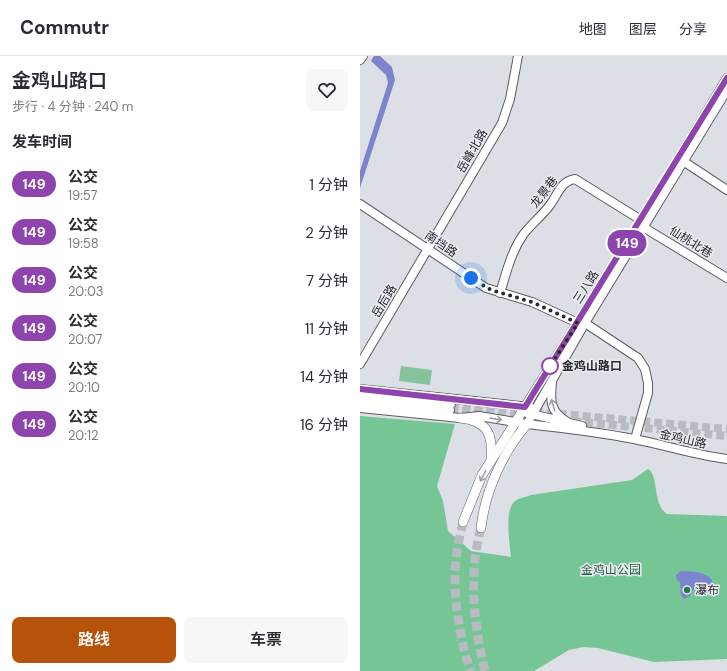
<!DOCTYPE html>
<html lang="zh">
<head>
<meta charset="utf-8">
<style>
	body { margin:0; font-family:"DM Sans","Noto Sans SC",sans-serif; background:#f7f7f7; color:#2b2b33; height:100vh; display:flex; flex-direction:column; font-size:15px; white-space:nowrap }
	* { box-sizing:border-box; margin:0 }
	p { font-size:13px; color:#7c7c81 }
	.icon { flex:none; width:22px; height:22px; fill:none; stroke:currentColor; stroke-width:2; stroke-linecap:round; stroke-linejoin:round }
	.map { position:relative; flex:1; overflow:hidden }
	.side { display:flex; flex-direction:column; background:#fff; width:360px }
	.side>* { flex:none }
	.badge { padding:0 8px; border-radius:13px; font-size:14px; line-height:26px }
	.you { position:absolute; width:20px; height:20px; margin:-10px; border:3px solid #fff; border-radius:50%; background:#1a73e8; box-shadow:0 0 0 6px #1a73e833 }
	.map>.badge { position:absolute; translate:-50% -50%; box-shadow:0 0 0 2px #fff }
	h2 { padding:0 12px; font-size:15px; line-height:36px }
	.round { display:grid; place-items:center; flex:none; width:42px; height:42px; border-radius:8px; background:#f7f7f7 }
	.head { display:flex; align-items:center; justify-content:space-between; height:68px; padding:0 12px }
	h1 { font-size:19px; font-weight:600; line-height:30px }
	.primary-button { display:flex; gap:8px; margin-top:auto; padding:8px 12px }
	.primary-button a { flex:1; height:46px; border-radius:8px; background:#b45309; color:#fff; font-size:16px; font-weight:600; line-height:46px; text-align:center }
	.primary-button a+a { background:#f7f7f7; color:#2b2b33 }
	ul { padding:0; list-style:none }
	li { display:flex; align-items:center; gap:12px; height:48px; padding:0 12px }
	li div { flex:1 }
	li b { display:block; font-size:15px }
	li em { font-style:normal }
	li .badge { min-width:44px; font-weight:700; text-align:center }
	header { display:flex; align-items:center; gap:24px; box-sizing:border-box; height:56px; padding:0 20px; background:#fff; border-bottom:1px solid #e1e1e2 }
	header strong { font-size:19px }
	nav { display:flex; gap:22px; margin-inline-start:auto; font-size:14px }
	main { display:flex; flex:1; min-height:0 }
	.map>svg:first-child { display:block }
</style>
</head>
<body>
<header>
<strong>Commutr</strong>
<nav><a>地图</a><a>图层</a><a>分享</a></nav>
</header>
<main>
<section class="side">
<div class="head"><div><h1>金鸡山路口</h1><p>步行 · 4 分钟 · 240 m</p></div><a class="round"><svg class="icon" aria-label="heart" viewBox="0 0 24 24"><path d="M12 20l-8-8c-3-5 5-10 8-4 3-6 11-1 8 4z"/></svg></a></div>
<h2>发车时间</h2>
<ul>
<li><span class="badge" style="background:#8e44ad;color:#fff">149</span><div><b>公交</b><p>19:57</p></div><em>1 分钟</em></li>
<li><span class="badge" style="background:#8e44ad;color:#fff">149</span><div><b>公交</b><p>19:58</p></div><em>2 分钟</em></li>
<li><span class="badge" style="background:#8e44ad;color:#fff">149</span><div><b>公交</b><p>20:03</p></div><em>7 分钟</em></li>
<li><span class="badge" style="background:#8e44ad;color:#fff">149</span><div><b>公交</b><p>20:07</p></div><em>11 分钟</em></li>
<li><span class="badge" style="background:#8e44ad;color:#fff">149</span><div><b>公交</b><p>20:10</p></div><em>14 分钟</em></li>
<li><span class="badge" style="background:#8e44ad;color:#fff">149</span><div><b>公交</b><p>20:12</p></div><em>16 分钟</em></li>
</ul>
<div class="primary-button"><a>路线</a><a>车票</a></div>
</section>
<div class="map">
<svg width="367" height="615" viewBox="0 0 367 615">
	<rect width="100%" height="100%" fill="#dddfe7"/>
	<path fill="#86c29b" d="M41,310L72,314L70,329L39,325Z"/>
	<path fill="#75c694" d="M0,360L95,368L77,430L83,445L88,475L111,495L151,501C150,487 144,457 154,446C158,442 166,441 171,439L272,424L288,413C299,418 292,448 307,458L367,460V603L294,606L238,592L223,591L209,594L174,615H0Z"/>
	<g fill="#7b84cc">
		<path d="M14,0H20L32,11L35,24L0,132V115L28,27L26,19L11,5Z"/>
		<path d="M321,515L338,516L348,520L352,524L353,529L334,533L331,536L330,540L324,543L321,539L320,526L317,524L316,519Z"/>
	</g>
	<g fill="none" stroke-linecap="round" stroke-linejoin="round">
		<g stroke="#b9bbc2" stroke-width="8" stroke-dasharray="8 4" stroke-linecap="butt">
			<path d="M91,348L367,373"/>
			<path d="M90,354L177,362"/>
			<path d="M213,365L367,380"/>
		</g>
		<g stroke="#b9bbc2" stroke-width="9" stroke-dasharray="9 4.5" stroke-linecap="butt">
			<path d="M103,466C101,476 98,486 97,496C91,528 99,585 111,615"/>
			<path d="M121,472C108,518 114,570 125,615"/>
		</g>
		<defs>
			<g id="secondary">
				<path d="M0,4L3,0"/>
				<path d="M317,105L367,22"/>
				<path d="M323,105L367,134"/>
				<path d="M0,148L126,232L172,246L218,267"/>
				<path d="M140,237C146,218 151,196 163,179C171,168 182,160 190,149C198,138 201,125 215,123L281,164L283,171L367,222"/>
				<path d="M225,267L278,302L285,313L288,327V337L275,383"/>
				<path d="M0,308L142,67L150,43L158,0"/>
				<path d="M192,327C190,343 190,356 206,365"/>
				<path d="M0,333L170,351"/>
				<path d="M0,340L91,348"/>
				<path d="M0,346L90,354"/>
				<path d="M165,351L258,202"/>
				<path d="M0,352L100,362L119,360L167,368L225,267L367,34"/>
				<path d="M167,357L222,370"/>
				<path d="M167,368C203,372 238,376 274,383C305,389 335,399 367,403"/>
			</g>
			<g id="primary">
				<path d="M100,362C128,365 133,378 131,403"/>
				<path d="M103,466L122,419L165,351"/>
				<path d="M121,472C125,435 143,396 167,368"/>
			</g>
		</defs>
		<use href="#secondary" stroke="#5b5c63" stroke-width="10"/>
		<use href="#primary" stroke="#5b5c63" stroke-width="10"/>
		<use href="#secondary" stroke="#fff" stroke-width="8"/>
		<use href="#primary" stroke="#fff" stroke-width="9"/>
	</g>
	<defs><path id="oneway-shaft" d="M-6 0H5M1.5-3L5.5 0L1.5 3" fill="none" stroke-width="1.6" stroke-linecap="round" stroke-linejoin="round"/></defs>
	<g stroke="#9f9fa0">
		<use href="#oneway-shaft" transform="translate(193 349) rotate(-108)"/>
		<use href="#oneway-shaft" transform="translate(136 363) rotate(8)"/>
		<use href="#oneway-shaft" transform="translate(123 420) rotate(118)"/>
	</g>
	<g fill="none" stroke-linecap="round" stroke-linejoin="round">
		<defs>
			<path id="line" d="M0,333L165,351L367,22"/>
		</defs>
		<use href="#line" stroke="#fff" stroke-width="9"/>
		<use href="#line" stroke="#8e44ad" stroke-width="6"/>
		<path stroke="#292a2d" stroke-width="4" stroke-dasharray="0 7.2" d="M111,222L131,234L172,246L218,267L190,310"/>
	</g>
	<circle fill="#fff" stroke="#8e44ad" stroke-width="2" cx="190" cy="310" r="8"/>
	<circle fill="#23784b" stroke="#eaecf4" stroke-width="1.5" cx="327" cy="534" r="4"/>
	<g text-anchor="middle" stroke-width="3" stroke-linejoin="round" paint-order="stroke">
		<g font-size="12" fill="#292a2d" stroke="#eaecf4">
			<text transform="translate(112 95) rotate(-60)" y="4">岳峰北路</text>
			<text transform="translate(184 136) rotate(-52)" y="4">龙景巷</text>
			<text transform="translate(331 186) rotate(32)" y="4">仙桃北巷</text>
			<text transform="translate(81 188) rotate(34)" y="4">南垱路</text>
			<text transform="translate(226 231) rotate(-58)" y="4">三八路</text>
			<text transform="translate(24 245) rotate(-59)" y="4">岳后路</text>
			<text transform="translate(323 383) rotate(13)" y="4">金鸡山路</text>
		</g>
		<g font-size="12" font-weight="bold" fill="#292a2d" stroke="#eaecf4" text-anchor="start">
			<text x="202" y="314">金鸡山路口</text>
		</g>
		<g font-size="12" fill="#225d3c" stroke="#eaecf4">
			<text x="251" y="518">金鸡山公园</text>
		</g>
		<g font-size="12" fill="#292a2d" stroke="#eaecf4" text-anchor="start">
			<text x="335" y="538">瀑布</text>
		</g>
	</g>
</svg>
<div class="you" style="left:111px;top:222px"></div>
<b class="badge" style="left:267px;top:187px;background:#8e44ad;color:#fff">149</b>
</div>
</main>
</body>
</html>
